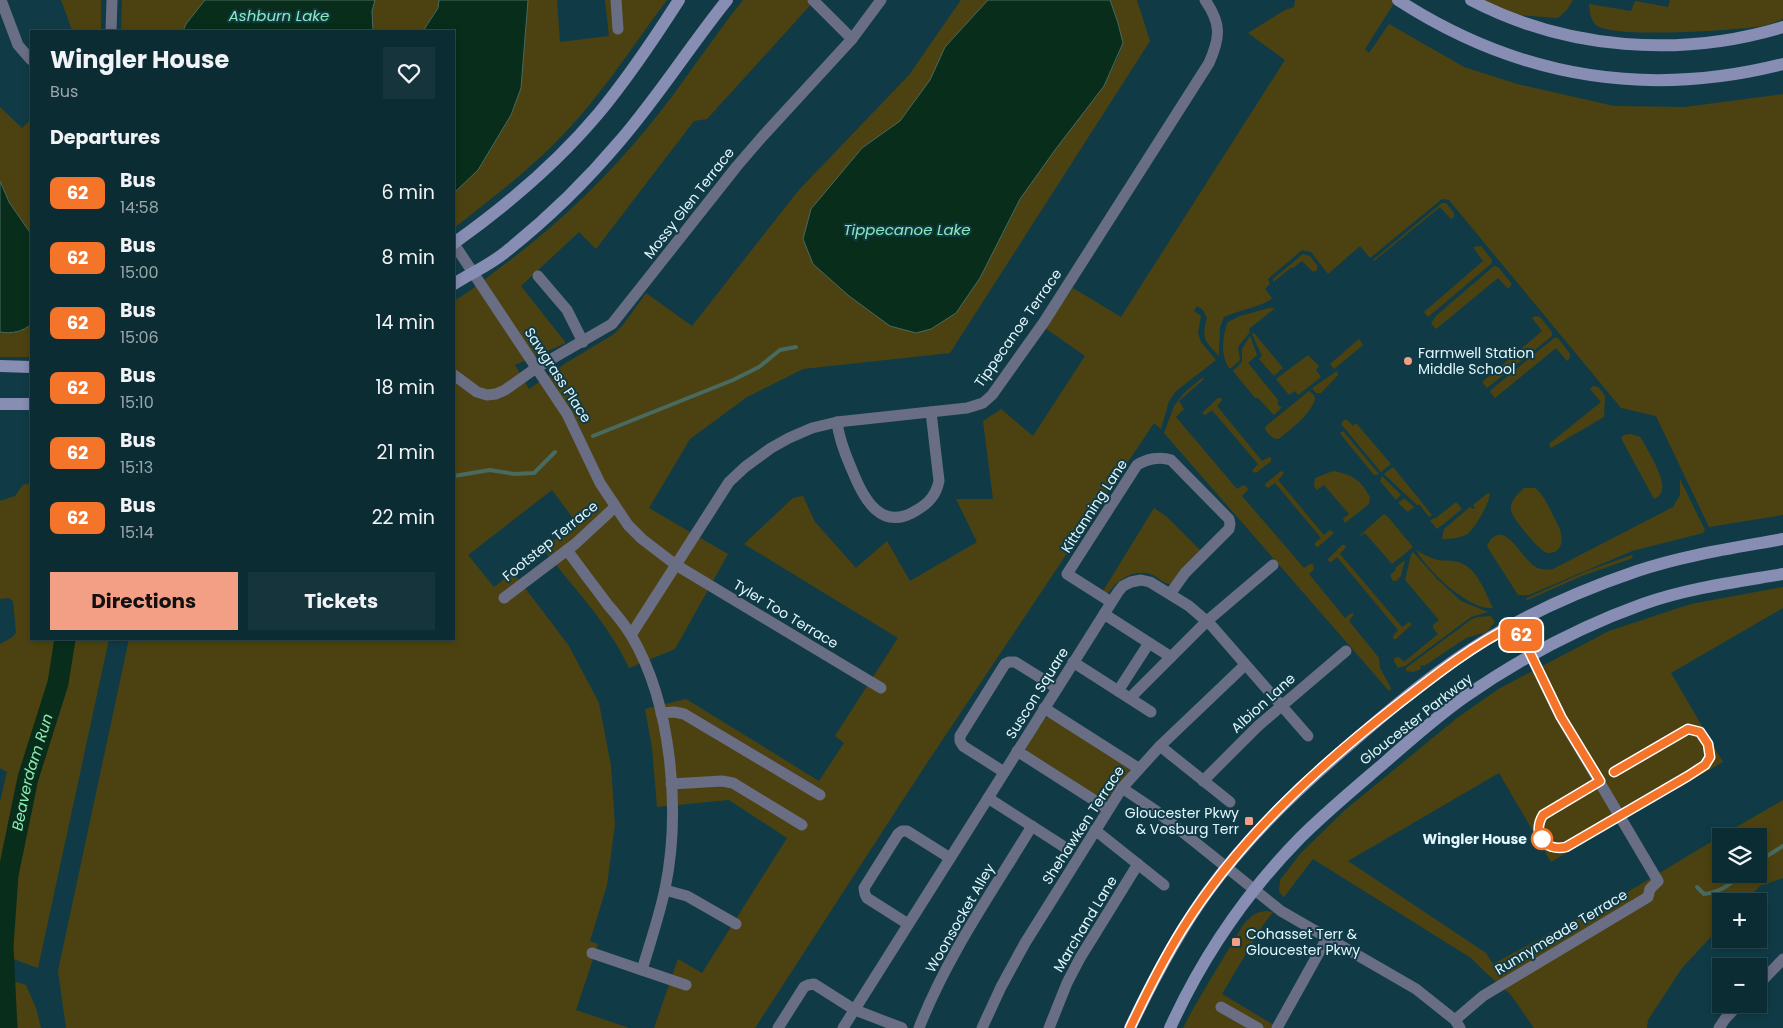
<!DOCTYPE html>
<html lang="en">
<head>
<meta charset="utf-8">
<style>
	body { margin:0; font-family:Poppins,sans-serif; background:#15343c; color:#f1f3f6; height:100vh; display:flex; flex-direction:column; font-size:19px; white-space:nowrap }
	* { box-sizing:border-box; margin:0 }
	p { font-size:16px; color:#9aa7ac }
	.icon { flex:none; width:28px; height:28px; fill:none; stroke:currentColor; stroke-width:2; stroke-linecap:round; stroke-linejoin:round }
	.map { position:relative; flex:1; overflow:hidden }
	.sheet { position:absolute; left:30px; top:30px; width:425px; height:610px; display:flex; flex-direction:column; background:#0c2c34; border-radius:0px; box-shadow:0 2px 8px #0003,0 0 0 1px #2c484f }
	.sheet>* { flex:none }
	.badge { padding:0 10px; border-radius:8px; font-size:18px; line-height:32px }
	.buttons { position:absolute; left:1712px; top:828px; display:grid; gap:10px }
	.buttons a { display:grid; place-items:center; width:55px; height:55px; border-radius:0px; background:#0c2c34; box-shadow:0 2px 8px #0003,0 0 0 1px #2c484f; font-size:25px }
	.map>.badge { position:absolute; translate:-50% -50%; box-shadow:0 0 0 2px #fff }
	h2 { padding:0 20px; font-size:19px; line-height:45px }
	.round { display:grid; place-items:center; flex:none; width:52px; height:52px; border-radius:0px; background:#15343c }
	.overview { display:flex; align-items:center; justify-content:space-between; height:85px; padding:0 20px }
	h1 { font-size:24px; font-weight:700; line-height:38px }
	.button { display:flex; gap:10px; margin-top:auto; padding:10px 20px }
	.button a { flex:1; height:58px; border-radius:0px; background:#f39f85; color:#111; font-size:20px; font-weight:700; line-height:58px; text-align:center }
	.button a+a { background:#15343c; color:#f1f3f6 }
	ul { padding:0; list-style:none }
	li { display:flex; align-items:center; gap:15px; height:65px; padding:0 20px }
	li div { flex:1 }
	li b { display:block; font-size:19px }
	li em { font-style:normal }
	li .badge { min-width:55px; font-weight:700; text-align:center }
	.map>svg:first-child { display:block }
</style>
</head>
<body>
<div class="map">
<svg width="1783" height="1028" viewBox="0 0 1783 1028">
	<rect width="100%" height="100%" fill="#103b46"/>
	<g fill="#4c4211">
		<path d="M61,0H101V31H71L72,30Z"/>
		<path d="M122,0H205L186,24L183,31H121Z"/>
		<path d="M375,0H439L438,7L423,31H373L372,11Z"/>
		<path d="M528,0H557L560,42L609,36L605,0H667C631,48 599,99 556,142C525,173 489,201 454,228V193L491,150L499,133L511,115L521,88Z"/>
		<path d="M743,0H815L707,119L694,121L596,249L579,232L521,286L566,343L515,365L529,389L566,363L614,334L623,325L646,293L692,326L798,191L909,75L961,0H988L945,47L930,80L900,121L862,148L811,209L803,239L1001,238L1020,199L1055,150L1104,86L1118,57L1123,43L1118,23L1110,0H1137L1150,41L950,353L803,369L747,397L690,439L649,508L728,554L675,649L629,668C609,624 573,587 543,549L576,522L552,490L468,555L494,587L513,572L569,646L599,703L611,766L615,824L607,885L590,941L598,944L576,1010L629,1028H66L58,971L129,639H454V301C469,292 483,281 497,270C553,229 604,181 648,127C682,86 710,41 743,0Z"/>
		<path d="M1295,0H1396L1365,49L1369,53L1389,24L1464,67L1517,84L1614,106L1685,107L1783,94V515L1709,527L1656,416L1621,408L1449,200L1442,199L1370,258L1360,246L1328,274L1311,252L1302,250L1268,279L1270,284L1265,289L1272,298C1265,306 1236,311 1224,317L1220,327L1219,356C1205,340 1201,340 1207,318L1203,310L1197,306L1194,311L1201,316L1198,333L1201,342L1216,360L1176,391L1169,401L1161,429L1154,423L921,772L755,1028H654L678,959L702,973L787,838L729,800L657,807L652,747L645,709L686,699L819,781L844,743L835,736L898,638L744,544L793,498L803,496L815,522L856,568L887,541L910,581L977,542L956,499H993L983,421L1001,409L1033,436L1085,356L1045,328L1073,288L1121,317L1285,60L1248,33L1285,10L1294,7Z"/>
		<path d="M1482,0H1573L1567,10L1558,18L1516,15Z"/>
		<path d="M1670,0H1783V19C1775,22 1766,26 1757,27C1732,30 1612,39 1596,25C1590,19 1590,12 1589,4L1631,11L1635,1L1668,7Z"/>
		<path d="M0,107L22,128L31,119V234L9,202L0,181Z"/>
		<path d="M1442,203H1446L1454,213V217L1451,219L1440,207L1374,261L1373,260Z"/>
		<path d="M1481,246L1492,260V263L1428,317L1424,312L1483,261L1473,247Z"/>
		<path d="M1303,254L1310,256L1317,265V270L1313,272L1302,261L1293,268L1292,267L1273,282V279Z"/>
		<path d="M1494,266L1498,267L1512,284L1508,289L1498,278L1436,329L1431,323L1437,315Z"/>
		<path d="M1269,308H1275L1249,329L1250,332L1238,347L1240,360L1230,369C1220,357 1222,336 1228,322L1240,316Z"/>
		<path d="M1535,316L1540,317L1552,332V336L1487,388L1482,382L1542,331L1532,318Z"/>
		<path d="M31,324V357H0V332H19Z"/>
		<path d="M1254,333L1283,368L1274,376L1259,359L1262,356L1252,334Z"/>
		<path d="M1250,336L1257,355L1248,363L1279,401L1277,403L1280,407L1283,406L1274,415L1258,398H1255L1233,371L1242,362V349Z"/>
		<path d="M1554,338H1558L1570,354V358L1567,361L1556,348L1495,398L1490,392L1491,390Z"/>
		<path d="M1359,339L1363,345L1334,369L1330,364Z"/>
		<path d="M1308,355L1319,366L1316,370L1321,377L1298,395L1295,391L1289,395L1276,379Z"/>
		<path d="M1337,371L1338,375L1321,393H1316L1312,388Z"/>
		<path d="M1202,378L1204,379L1179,401L1184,409L1176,417L1237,489L1244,485L1247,487L1248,490L1242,496L1304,568L1310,564H1313L1314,569L1309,574L1345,618L1352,613L1354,614L1349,621L1379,658L1380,668L1390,686L1391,689L1389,691L1164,433L1174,406L1185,392Z"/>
		<path d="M1593,386L1598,387L1605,396L1604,417L1551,448L1549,444L1601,402L1590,389Z"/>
		<path d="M1309,391L1314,395L1315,400C1308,417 1293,427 1279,439C1272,439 1269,435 1265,429L1266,426Z"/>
		<path d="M1218,398H1221L1222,400L1217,406L1262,461L1269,457L1271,458V461L1256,473L1252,471L1258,464L1212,410L1205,415L1202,413Z"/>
		<path d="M1344,420H1347L1353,426L1356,423L1391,464L1381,472L1341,424Z"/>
		<path d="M1343,431L1379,474L1374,475L1342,436L1340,433Z"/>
		<path d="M1631,434L1640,437L1643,441C1649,453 1665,478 1662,490C1661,495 1658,497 1654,499L1621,438L1624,435Z"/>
		<path d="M1393,467L1432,515L1429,517L1420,505H1417L1384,474Z"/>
		<path d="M1281,471L1284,473L1278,480L1324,535L1330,530L1334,533L1318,547L1315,546V543L1321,538L1275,483L1268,488L1265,486V484Z"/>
		<path d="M1333,471C1351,474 1361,480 1370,497L1369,504L1345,523L1343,519L1349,514L1324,485L1317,490L1314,486L1315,478Z"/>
		<path d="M1382,476L1401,495L1396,500L1380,481Z"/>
		<path d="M1680,479L1705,530L1703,533L1632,551L1529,595H1518L1488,548L1487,546C1502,515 1521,557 1534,566C1540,570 1546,570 1553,569L1673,507L1680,495Z"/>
		<path d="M31,483V639H109L38,968L0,954V802L7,772L0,768V644L11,638L16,633L13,601L8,598L0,599V501L15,496L23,485Z"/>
		<path d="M1524,488H1535C1546,496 1552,515 1559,527C1563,537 1564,553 1548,553C1540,552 1512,518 1511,510C1509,502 1519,493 1524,488Z"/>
		<path d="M1488,493L1490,494C1489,504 1474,530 1466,535C1459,538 1450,539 1442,539L1444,529L1470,507L1473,509L1475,508L1473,505Z"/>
		<path d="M1404,498L1414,507L1408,512L1398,503Z"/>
		<path d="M1456,502L1462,509L1437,529L1430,521L1434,518H1436Z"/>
		<path d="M1154,508L1167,517L1201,551L1171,584C1163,584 1160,578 1153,575C1134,568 1119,579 1108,593L1103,591Z"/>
		<path d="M1384,514L1388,517L1413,547L1392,564L1365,533L1357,538Z"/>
		<path d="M1342,545H1345L1346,547L1340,554L1402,627L1409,622L1412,624L1396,639H1393V636L1398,630L1337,557L1331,562L1327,560Z"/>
		<path d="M1416,550C1423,554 1430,558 1438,560C1444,561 1451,560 1458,562C1477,567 1485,592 1493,608C1469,611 1426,569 1416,550Z"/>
		<path d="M1413,552L1437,579L1461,601L1488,612L1471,617L1405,666L1398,668L1394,661V658L1399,657L1404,662L1438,634L1433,628V625L1439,620L1405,580L1411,555Z"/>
		<path d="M1632,555L1633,558L1582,576L1525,601L1527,598L1587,571Z"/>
		<path d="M1405,560L1401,576L1396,581H1393L1390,575L1396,570L1395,568Z"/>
		<path d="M1783,587V608L1671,673L1723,762L1551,862L1499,773L1348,861L1486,953L1493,964L1631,890L1721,836V874H1759V836H1721L1783,800V878L1760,886L1745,901H1721V926L1682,968L1648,1020L1647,1028H1534L1511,995L1485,972L1471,958L1313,859L1284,897L1279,892L1280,880L1301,853L1345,810L1457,718L1500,688L1609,631L1691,604Z"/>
		<path d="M1491,616L1495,622L1487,632L1466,638L1424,666L1423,665L1420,666L1421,669L1413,672L1406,671V668L1472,619L1478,617Z"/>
		<path d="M1051,717L1130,767V771L1109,801L1104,802L1028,754L1026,748L1045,718Z"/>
		<path d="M1267,911L1273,912L1263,925L1222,994L1279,1028H1183L1194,1007L1243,925C1251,916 1255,912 1267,911Z"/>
		<path d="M0,977L26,985L36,1008L41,1028H0Z"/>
	</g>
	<g fill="#082d1a" stroke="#496a5e">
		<path d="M205,0H375L372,11L373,31H183L186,24Z"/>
		<path d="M439,0H528L521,88L511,115L478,170L454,193V31H423L438,8Z"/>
		<path d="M988,0H1110L1118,23L1123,43L1104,86L1055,150L1020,199L980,278L956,313L931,329L916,333L890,326L849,296L813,264L803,239L811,209L862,148L900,121L930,80L945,47Z"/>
		<path d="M0,181L9,202L31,234V324C23,332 11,334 0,332Z"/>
	</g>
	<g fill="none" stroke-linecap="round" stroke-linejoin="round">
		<g stroke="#496a5e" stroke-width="4">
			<path d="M593,436L733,380L759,367L780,350L796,347"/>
			<path d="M454,476L490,470L514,474L534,473L555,452"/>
			<path d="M1759,861L1783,846"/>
			<path d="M1697,887L1704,894C1720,893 1731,883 1743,874"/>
		</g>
		<path stroke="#082d1a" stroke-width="21" id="s1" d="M7,1028L3,946L8,875L28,778L58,683L65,639"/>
		<g stroke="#6a6e85" stroke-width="11">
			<path d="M1,0L18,45L31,60"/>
			<path d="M616,0L618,29"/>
			<path d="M813,0L852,39"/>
			<path d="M111,31L112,0"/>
			<path d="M454,244L567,414L600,483L628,525L642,539L676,565L881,688"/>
			<path d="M538,276L567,310L583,342"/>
			<path d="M454,375L477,392L487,395L496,394L505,390L536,368L612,324L737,166L762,137L852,39L881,0"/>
			<path d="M837,422C839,439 845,454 852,470C863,498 881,533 917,510C929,503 936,495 939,481L931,412"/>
			<path d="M567,550C580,568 594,586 608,605C616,614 624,624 631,635C672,704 681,811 665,889C659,917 650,943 642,970"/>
			<path d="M504,598L575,544L615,507"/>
			<path d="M1111,602L1067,574L1137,465C1146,459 1160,456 1171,460L1229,519L1230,524L1229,529L1185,573L1170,594"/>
			<path d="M1104,614L1171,657"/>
			<path d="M631,635L729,482L745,467L771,448L789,438L812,428L837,422L967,408L983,403L992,395L1044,322L1209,63C1220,38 1222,24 1205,0"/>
			<path d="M1073,662L1151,712"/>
			<path d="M1118,691L1149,643"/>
			<path d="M1130,698L1207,621L1273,565"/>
			<path d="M1044,708L1138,768"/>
			<path d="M661,713L674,712L684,714L820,795"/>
			<path d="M1160,746L1230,802"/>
			<path d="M1017,751L1108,809"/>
			<path d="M1004,772L963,746L960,741V736L1005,664L1009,662H1015L1057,688"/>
			<path d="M1203,781L1258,726L1346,651"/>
			<path d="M671,784L722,781L733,783L802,825"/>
			<path d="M1122,788L1155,810L1281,911L1416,989L1455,1020L1460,1028"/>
			<path d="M988,798L1066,848"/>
			<path d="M1095,830L1164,885"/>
			<path d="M665,890L687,896L736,924"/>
			<path d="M908,924L867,898L865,894L864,888L898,834L902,831H907L950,858"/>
			<path d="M592,953L686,985"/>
			<path d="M1759,984L1783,959"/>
			<path d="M1221,1007L1258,1028"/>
			<path d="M1455,1020L1483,996L1648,897L1650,889L1658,881L1561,717L1515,624"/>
			<path d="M778,1028L804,987L808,985L814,984L855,1010L902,1028"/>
			<path d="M843,1028L1118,592L1123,586L1131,582L1141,580L1150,582L1189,606L1211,625L1308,736"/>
			<path d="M919,1028C947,956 992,892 1032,826"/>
			<path d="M982,1028L1001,987L1025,943L1122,788L1160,746L1245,665"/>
			<path d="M1049,1028L1067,983L1080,958L1138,864"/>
			<path d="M1277,1028L1327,938"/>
			<path d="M1719,1028L1725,1019L1739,1004"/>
		</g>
		<g stroke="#878db3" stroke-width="12">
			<path d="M1398,0C1517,77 1645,99 1783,64"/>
			<path d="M1471,0C1567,50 1680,58 1783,27"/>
			<path d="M454,243C506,206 556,164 598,114C628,78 654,39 679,0"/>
			<path d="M454,284C471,273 492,264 508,250C548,218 586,181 619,142C658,97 690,46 727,0"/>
			<path d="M0,366L31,367"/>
			<path d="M0,404H31"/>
			<path d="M1130,1028C1152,982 1176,936 1206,894C1244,841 1291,795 1341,752C1389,710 1444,663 1501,631C1543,607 1590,587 1637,571C1685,555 1734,548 1783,539"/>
			<path d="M1170,1028C1202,958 1246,893 1300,838C1326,812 1355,788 1383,764C1409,741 1435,718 1463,698C1519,659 1579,627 1643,604C1688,588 1736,582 1783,574"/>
		</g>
	</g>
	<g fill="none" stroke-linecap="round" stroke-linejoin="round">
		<defs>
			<path id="line" d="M1130,1028C1146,994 1163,960 1183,928C1238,840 1316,768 1397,705C1434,676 1473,645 1516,624L1561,717L1600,781L1543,815C1532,833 1544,852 1566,847L1688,776L1705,765L1710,757L1708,744L1700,732L1688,729L1614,772"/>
		</defs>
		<use href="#line" stroke="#fff" stroke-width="11"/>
		<use href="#line" stroke="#f47529" stroke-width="8"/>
	</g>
	<g fill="#f39f85" stroke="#103b46" stroke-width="2">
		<circle cx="1408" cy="361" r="5"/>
		<rect x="1244" y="816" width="10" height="10" rx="2.5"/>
		<rect x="1231" y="937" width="10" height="10" rx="2.5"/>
	</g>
	<circle fill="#fff" stroke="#f47529" stroke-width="2.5" cx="1542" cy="839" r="10"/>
	<g text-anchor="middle" stroke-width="4" stroke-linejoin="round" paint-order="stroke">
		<g font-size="14" fill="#e1f7fd" stroke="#103b46">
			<text transform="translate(689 203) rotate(-52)" y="5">Mossy Glen Terrace</text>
			<text transform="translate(1018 328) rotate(-55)" y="5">Tippecanoe Terrace</text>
			<text transform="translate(558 375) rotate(57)" y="5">Sawgrass Place</text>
			<text transform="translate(1094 506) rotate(-57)" y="5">Kittanning Lane</text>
			<text transform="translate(550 541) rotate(-39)" y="5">Footstep Terrace</text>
			<text transform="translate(786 614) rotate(31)" y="5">Tyler Too Terrace</text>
			<text transform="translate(1037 693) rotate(-58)" y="5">Suscon Square</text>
			<text transform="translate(1263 703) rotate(-42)" y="5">Albion Lane</text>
			<text transform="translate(1416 719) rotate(-38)" y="5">Gloucester Parkway</text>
			<text transform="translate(1083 825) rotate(-57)" y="5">Shehawken Terrace</text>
			<text transform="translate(960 918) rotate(-60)" y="5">Woonsocket Alley</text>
			<text transform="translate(1085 924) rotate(-59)" y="5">Marchand Lane</text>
			<text transform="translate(1561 932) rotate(-31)" y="5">Runnymeade Terrace</text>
		</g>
		<g font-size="14" fill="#e1f7fd" stroke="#103b46" text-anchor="start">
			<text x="1418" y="358">Farmwell Station<tspan x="1418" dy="16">Middle School</tspan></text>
			<text x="1239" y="818" text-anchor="end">Gloucester Pkwy<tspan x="1239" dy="16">&amp; Vosburg Terr</tspan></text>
			<text x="1246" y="939">Cohasset Terr &amp;<tspan x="1246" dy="16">Gloucester Pkwy</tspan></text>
		</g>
		<g font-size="14" font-weight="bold" fill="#e1f7fd" stroke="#103b46" text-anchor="end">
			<text x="1527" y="844">Wingler House</text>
		</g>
		<g font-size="15" font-style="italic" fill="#8cebb4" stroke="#103b46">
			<text x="279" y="21">Ashburn Lake</text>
			<text x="907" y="235">Tippecanoe Lake</text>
			<text dy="5" stroke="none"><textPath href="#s1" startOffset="259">Beaverdam Run</textPath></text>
		</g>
	</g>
</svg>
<div class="buttons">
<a><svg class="icon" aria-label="layers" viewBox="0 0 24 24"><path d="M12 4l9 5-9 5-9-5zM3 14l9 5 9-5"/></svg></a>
<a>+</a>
<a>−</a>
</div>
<b class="badge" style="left:1521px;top:635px;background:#f47529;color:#fff">62</b>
<section class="sheet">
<div class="overview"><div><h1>Wingler House</h1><p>Bus</p></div><a class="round"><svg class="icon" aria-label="heart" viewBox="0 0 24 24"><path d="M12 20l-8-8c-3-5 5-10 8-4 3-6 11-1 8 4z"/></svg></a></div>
<h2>Departures</h2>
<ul>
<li><span class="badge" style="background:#f47529;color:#fff">62</span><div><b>Bus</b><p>14:58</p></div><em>6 min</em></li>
<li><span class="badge" style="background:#f47529;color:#fff">62</span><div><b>Bus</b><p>15:00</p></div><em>8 min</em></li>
<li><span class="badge" style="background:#f47529;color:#fff">62</span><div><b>Bus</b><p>15:06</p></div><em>14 min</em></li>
<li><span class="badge" style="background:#f47529;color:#fff">62</span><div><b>Bus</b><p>15:10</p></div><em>18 min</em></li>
<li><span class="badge" style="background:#f47529;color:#fff">62</span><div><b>Bus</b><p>15:13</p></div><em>21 min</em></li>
<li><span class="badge" style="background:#f47529;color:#fff">62</span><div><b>Bus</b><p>15:14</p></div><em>22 min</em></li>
</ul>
<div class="button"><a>Directions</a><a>Tickets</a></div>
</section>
</div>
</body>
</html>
